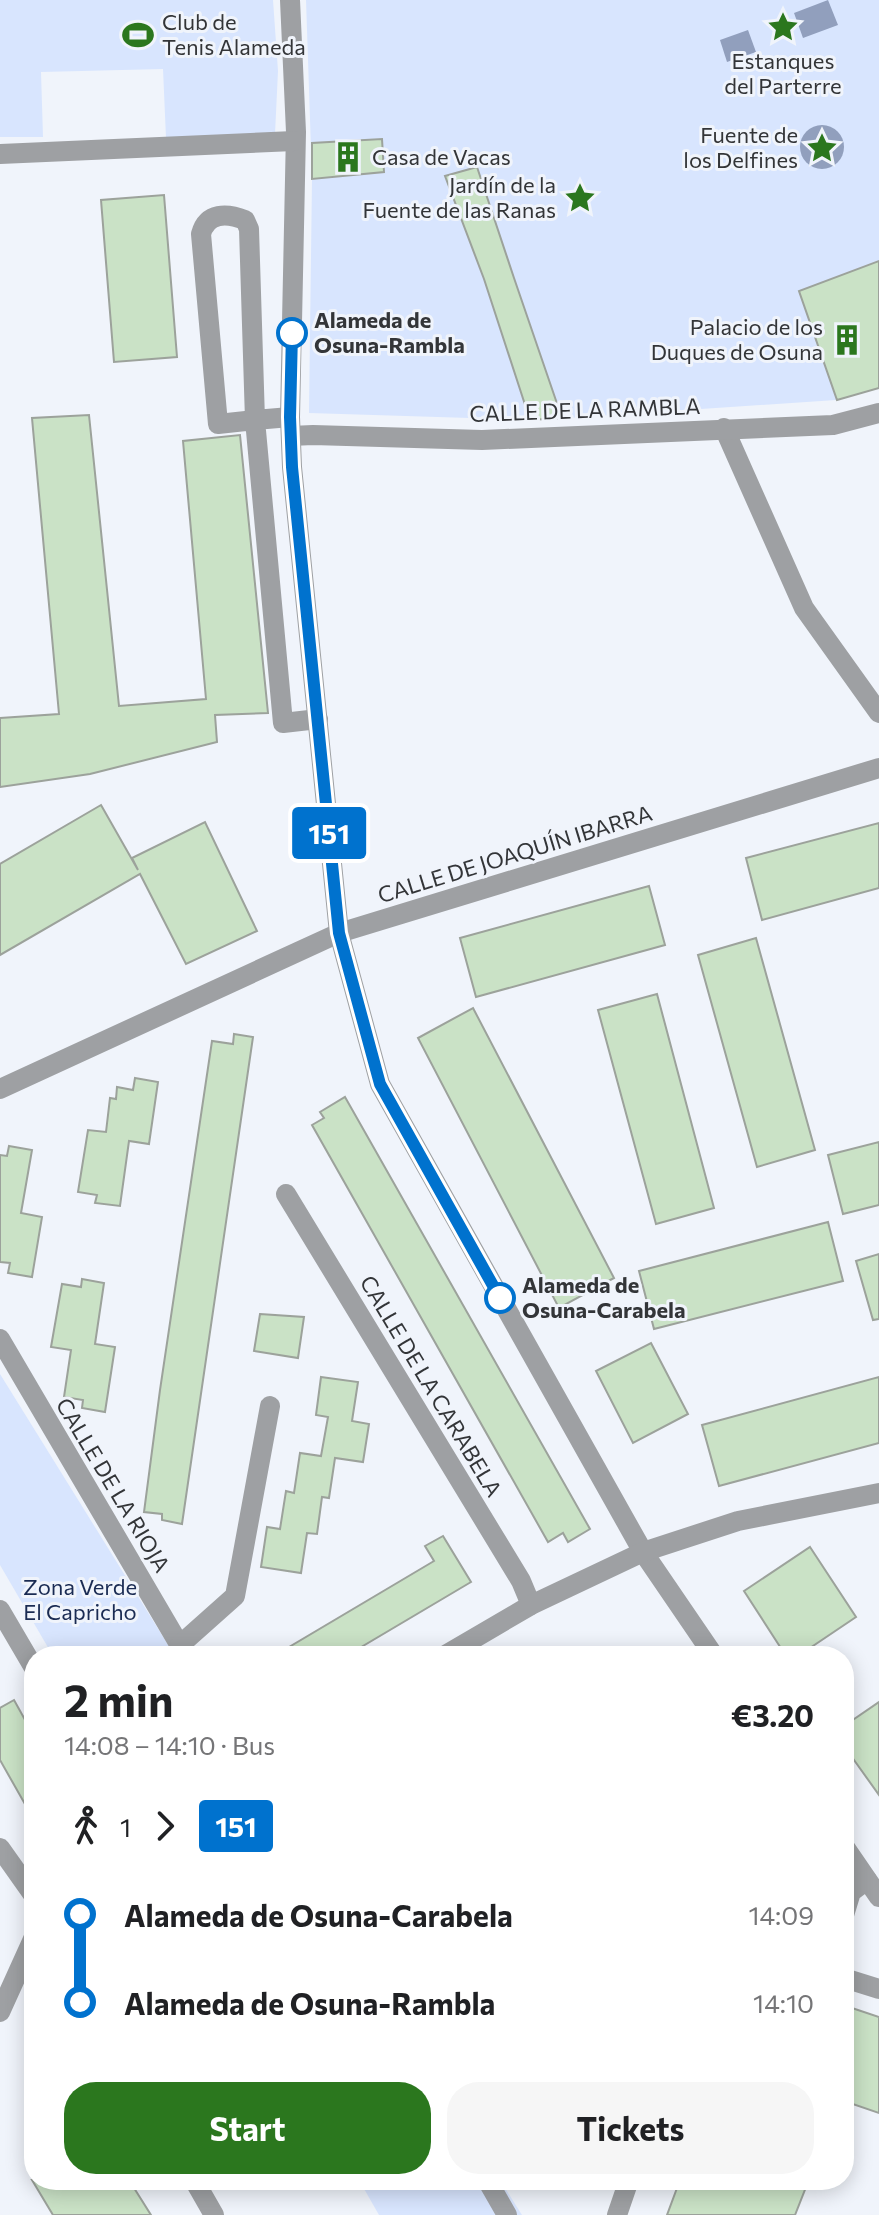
<!DOCTYPE html>
<html lang="en">
<head>
<meta charset="utf-8">
<style>
	body { margin:0; font-family:Commissioner,sans-serif; background:#f6f6f6; color:#202124; height:100vh; display:flex; flex-direction:column; font-size:30px; white-space:nowrap }
	* { box-sizing:border-box; margin:0 }
	p { font-size:26px; color:#757577 }
	.icon { flex:none; width:44px; height:44px; fill:none; stroke:currentColor; stroke-width:2; stroke-linecap:round; stroke-linejoin:round }
	.map { position:relative; flex:1; overflow:hidden }
	.side { position:absolute; left:24px; top:1646px; width:830px; height:544px; display:flex; flex-direction:column; background:#fff; border-radius:32px; box-shadow:0 4px 20px #0003 }
	.side>* { flex:none }
	.badge { padding:0 16px; border-radius:6px; font-size:28px; line-height:52px }
	.map>.badge { position:absolute; translate:-50% -50%; box-shadow:0 0 0 4px #fff }
	.legs { display:flex; align-items:center; gap:12px; height:88px; padding:0 40px; font-size:26px }
	.legs p { margin-inline-start:auto }
	.head { display:flex; align-items:center; justify-content:space-between; height:136px; padding:0 40px }
	h1 { font-size:44px; font-weight:700; line-height:60px }
	.primary-button { display:flex; gap:16px; margin-top:auto; padding:16px 40px }
	.primary-button a { flex:1; height:92px; border-radius:32px; background:#2b771e; color:#fff; font-size:32px; font-weight:700; line-height:92px; text-align:center }
	.primary-button a+a { background:#f6f6f6; color:#202124 }
	ul { padding:0 40px; list-style:none }
	li { display:flex; align-items:center; gap:28px; height:88px; font-size:30px }
	li i { display:grid; place-items:center; width:12px; height:100%; margin:0 10px; background:currentColor }
	li i::after { content:''; width:20px; height:20px; margin:-10px; border:6px solid; border-radius:50%; background:#fff }
	li p { margin-inline-start:auto }
	li:first-child i { background:linear-gradient(#0000 50%,currentColor 0) }
	li:last-child i { background:linear-gradient(currentColor 50%,#0000 0) }
	.map>svg:first-child { display:block }
</style>
</head>
<body>
<div class="map">
<svg width="879" height="2215" viewBox="0 0 879 2215">
	<rect width="100%" height="100%" fill="#f0f4fb"/>
	<g fill="#d8e5fe">
		<path d="M0,0H273L278,71L275,134L166,138L163,69L41,72L43,137H0Z"/>
		<path d="M306,0H879V388L836,400L538,420L309,413L312,179Z"/>
		<path d="M0,1374L175,1656H53L0,1565Z"/>
		<path d="M359,2180H500L522,2215H379Z"/>
	</g>
	<g fill="#919fbd">
		<path d="M828,0L838,25L803,38L794,13Z"/>
		<path d="M748,30L756,52L727,62L720,40Z"/>
		<circle cx="822" cy="147" r="22"/>
	</g>
	<g fill="#cae2c6" stroke="#9ca29b" stroke-width="2">
		<path d="M382,139L384,172L312,179V143Z"/>
		<path d="M477,167L514,278L562,418L530,420L484,279L445,176Z"/>
		<path d="M164,195L177,357L114,362L101,200Z"/>
		<path d="M879,261V388L837,400L799,291Z"/>
		<path d="M89,415L119,706L206,699L183,441L240,435L268,713L215,715L217,742L90,774L0,787V718L59,714L32,418Z"/>
		<path d="M101,805L138,870L132,858L205,822L257,931L186,964L140,874L0,955V864Z"/>
		<path d="M879,823V888L762,920L746,858Z"/>
		<path d="M649,886L665,945L476,997L460,938Z"/>
		<path d="M756,938L815,1150L757,1167L698,955Z"/>
		<path d="M657,994L714,1208L656,1224L598,1010Z"/>
		<path d="M473,1008L614,1278L559,1308L418,1038Z"/>
		<path d="M234,1034L253,1037L182,1524L162,1520V1514L144,1512L160,1390L212,1041L233,1044Z"/>
		<path d="M135,1078L158,1082L149,1144L129,1141L120,1206L95,1203L97,1195L78,1192L88,1130L106,1132L110,1098L116,1099L117,1087L133,1090Z"/>
		<path d="M345,1097L590,1529L568,1542L563,1533L548,1542L312,1125L324,1118L320,1112Z"/>
		<path d="M879,1142V1205L843,1214L828,1155Z"/>
		<path d="M9,1146L32,1150L21,1213L42,1217L32,1277L8,1273L10,1263L0,1262V1155L7,1156Z"/>
		<path d="M828,1222L843,1281L654,1329L639,1271Z"/>
		<path d="M879,1254V1319L873,1320L856,1261Z"/>
		<path d="M82,1279L104,1283L95,1344L115,1347L105,1412L82,1408L83,1400L64,1397L71,1350L51,1347L62,1284L81,1287Z"/>
		<path d="M260,1314L304,1317L298,1358L254,1351Z"/>
		<path d="M651,1343L688,1414L633,1443L596,1371Z"/>
		<path d="M321,1377L358,1382L352,1421L369,1424L363,1462L335,1458L329,1498L322,1497L317,1534L307,1533L301,1573L261,1567L267,1527L280,1529L286,1491L294,1493L300,1453L321,1456L328,1417L316,1415Z"/>
		<path d="M879,1377V1443L719,1486L702,1425Z"/>
		<path d="M443,1536L471,1582L346,1656H274L434,1561L425,1546Z"/>
		<path d="M810,1547L856,1617L798,1656H786L744,1591Z"/>
		<path d="M14,1700L34,1736V1820L0,1760V1708Z"/>
		<path d="M879,1702V1795L844,1746V1726Z"/>
		<path d="M849,2007L879,2017V2113L844,2101V2024Z"/>
		<path d="M32,2180H129L151,2215H53Z"/>
		<path d="M680,2180H786L806,2187L795,2215H667Z"/>
	</g>
	<g fill="none" stroke-linecap="round" stroke-linejoin="round">
		<g stroke="#9ea0a3" stroke-width="20">
			<path d="M290,0L296,132L290,417L292,467L339,933L380,1084L643,1552L714,1656"/>
			<path d="M0,154L294,141"/>
			<path d="M290,417L255,420L249,229L245,220C227,213 207,212 201,234L218,424L255,420L283,723L318,719"/>
			<path d="M724,428L804,608L879,713"/>
			<path d="M291,436L313,435L482,440L833,425L879,413"/>
			<path d="M0,1089L339,933L879,768"/>
			<path d="M286,1194L521,1581L531,1605"/>
			<path d="M0,1339L186,1656"/>
			<path d="M0,1610L34,1668"/>
			<path d="M180,1645L235,1596L270,1406"/>
			<path d="M444,1656L531,1605L643,1552L738,1521L879,1493"/>
			<path d="M844,1846L879,1897"/>
			<path d="M0,1848L34,1896"/>
			<path d="M844,1915L851,1892L867,1880"/>
			<path d="M844,1978L879,1989"/>
			<path d="M0,2012L34,1937"/>
			<path d="M194,2180L214,2215"/>
			<path d="M487,2180L507,2215"/>
			<path d="M617,2215L629,2180"/>
		</g>
	</g>
	<g fill="none" stroke-linecap="round" stroke-linejoin="round">
		<defs>
			<path id="line-1" d="M292,333L290,417L292,467L339,933L380,1084L500,1298"/>
		</defs>
		<use href="#line-1" stroke="#fff" stroke-width="18"/>
		<use href="#line-1" stroke="#0072ce" stroke-width="12"/>
	</g>
	<defs>
		<symbol id="sight-bare" viewBox="-9 -9 18 18"><path d="M0-6L1.8-2.2L6-1.7L2.9 1.2L3.7 5.4L0 3.3L-3.7 5.4L-2.9 1.2L-6-1.7L-1.8-2.2Z" fill="#2b771e" stroke="#f0f4fb" stroke-width="2.5" paint-order="stroke"/></symbol>
		<symbol id="stadium-bare" viewBox="-9 -9 18 18"><path d="M0-5a6.5 5 0 1 0 0 10a6.5 5 0 1 0 0-10ZM-3.5-1.8h7v3.6h-7Z" fill="#2b771e" stroke="#f0f4fb" stroke-width="2.5" paint-order="stroke"/></symbol>
		<symbol id="building-bare" viewBox="-9 -9 18 18"><path d="M-4-6H4V6H1V3H-1V6H-4ZM-2.5-4.3h1.7v1.8h-1.7ZM.8-4.3h1.7v1.8H.8ZM-2.5-1h1.7V.8h-1.7ZM.8-1h1.7V.8H.8Z" fill="#2b771e" stroke="#f0f4fb" stroke-width="2.5" paint-order="stroke"/></symbol>
	</defs>
	<g fill-rule="evenodd">
		<use href="#sight-bare" x="761" y="5" width="44" height="44"/>
		<use href="#stadium-bare" x="116" y="13" width="44" height="44"/>
		<use href="#sight-bare" x="800" y="126" width="44" height="44"/>
		<use href="#building-bare" x="326" y="135" width="44" height="44"/>
		<use href="#sight-bare" x="558" y="176" width="44" height="44"/>
		<use href="#building-bare" x="825" y="318" width="44" height="44"/>
	</g>
	<g fill="#fff" stroke="#0072ce" stroke-width="4">
		<circle cx="292" cy="333" r="14"/>
		<circle cx="500" cy="1298" r="14"/>
	</g>
	<g text-anchor="middle" stroke-width="6" stroke-linejoin="round" paint-order="stroke">
		<g font-size="22" fill="#333538" stroke="#f0f4fb" text-anchor="end">
			<text x="162" y="30" text-anchor="start">Club de<tspan x="162" dy="25">Tenis Alameda</tspan></text>
			<text x="783" y="69" text-anchor="middle">Estanques<tspan x="783" dy="25">del Parterre</tspan></text>
			<text x="798" y="143">Fuente de<tspan x="798" dy="25">los Delfines</tspan></text>
			<text x="372" y="165" text-anchor="start">Casa de Vacas</text>
			<text x="556" y="193">Jardín de la<tspan x="556" dy="25">Fuente de las Ranas</tspan></text>
			<text x="823" y="335">Palacio de los<tspan x="823" dy="25">Duques de Osuna</tspan></text>
		</g>
		<g font-size="22" font-weight="bold" fill="#333538" stroke="#f0f4fb" text-anchor="start">
			<text x="314" y="328">Alameda de<tspan x="314" dy="25">Osuna-Rambla</tspan></text>
			<text x="522" y="1293">Alameda de<tspan x="522" dy="25">Osuna-Carabela</tspan></text>
		</g>
		<g font-size="22" fill="#333538" stroke="#f0f4fb">
			<text transform="translate(585 410) rotate(-2)" y="8">CALLE DE LA RAMBLA</text>
			<text transform="translate(515 854) rotate(-17)" y="8">CALLE DE JOAQUÍN IBARRA</text>
			<text transform="translate(431 1386) rotate(59)" y="8">CALLE DE LA CARABELA</text>
			<text transform="translate(113 1485) rotate(59)" y="8">CALLE DE LA RIOJA</text>
		</g>
		<g font-size="22" fill="#1a2b53" stroke="#f0f4fb">
			<text x="80" y="1595">Zona Verde<tspan x="80" dy="25">El Capricho</tspan></text>
		</g>
	</g>
</svg>
<b class="badge" style="left:329px;top:833px;background:#0072ce;color:#fff">151</b>
<section class="side">
<div class="head"><div><h1>2 min</h1><p>14:08 – 14:10 · Bus</p></div><b>€3.20</b></div>
<div class="legs"><svg class="icon" aria-label="walk" viewBox="0 0 24 24"><circle cx="13" cy="4" r="2"/><path d="M13 8l-2 6 4 7M11 14l-3 7M7 12l3-4h3l4 4"/></svg>1<svg class="icon" aria-label="forward" viewBox="0 0 24 24"><path d="M9 5l7 7-7 7"/></svg><b class="badge" style="background:#0072ce;color:#fff">151</b></div>
<ul>
<li><i style="color:#0072ce"></i><b>Alameda de Osuna-Carabela</b><p>14:09</p></li>
<li><i style="color:#0072ce"></i><b>Alameda de Osuna-Rambla</b><p>14:10</p></li>
</ul>
<div class="primary-button"><a>Start</a><a>Tickets</a></div>
</section>
</div>
</body>
</html>
